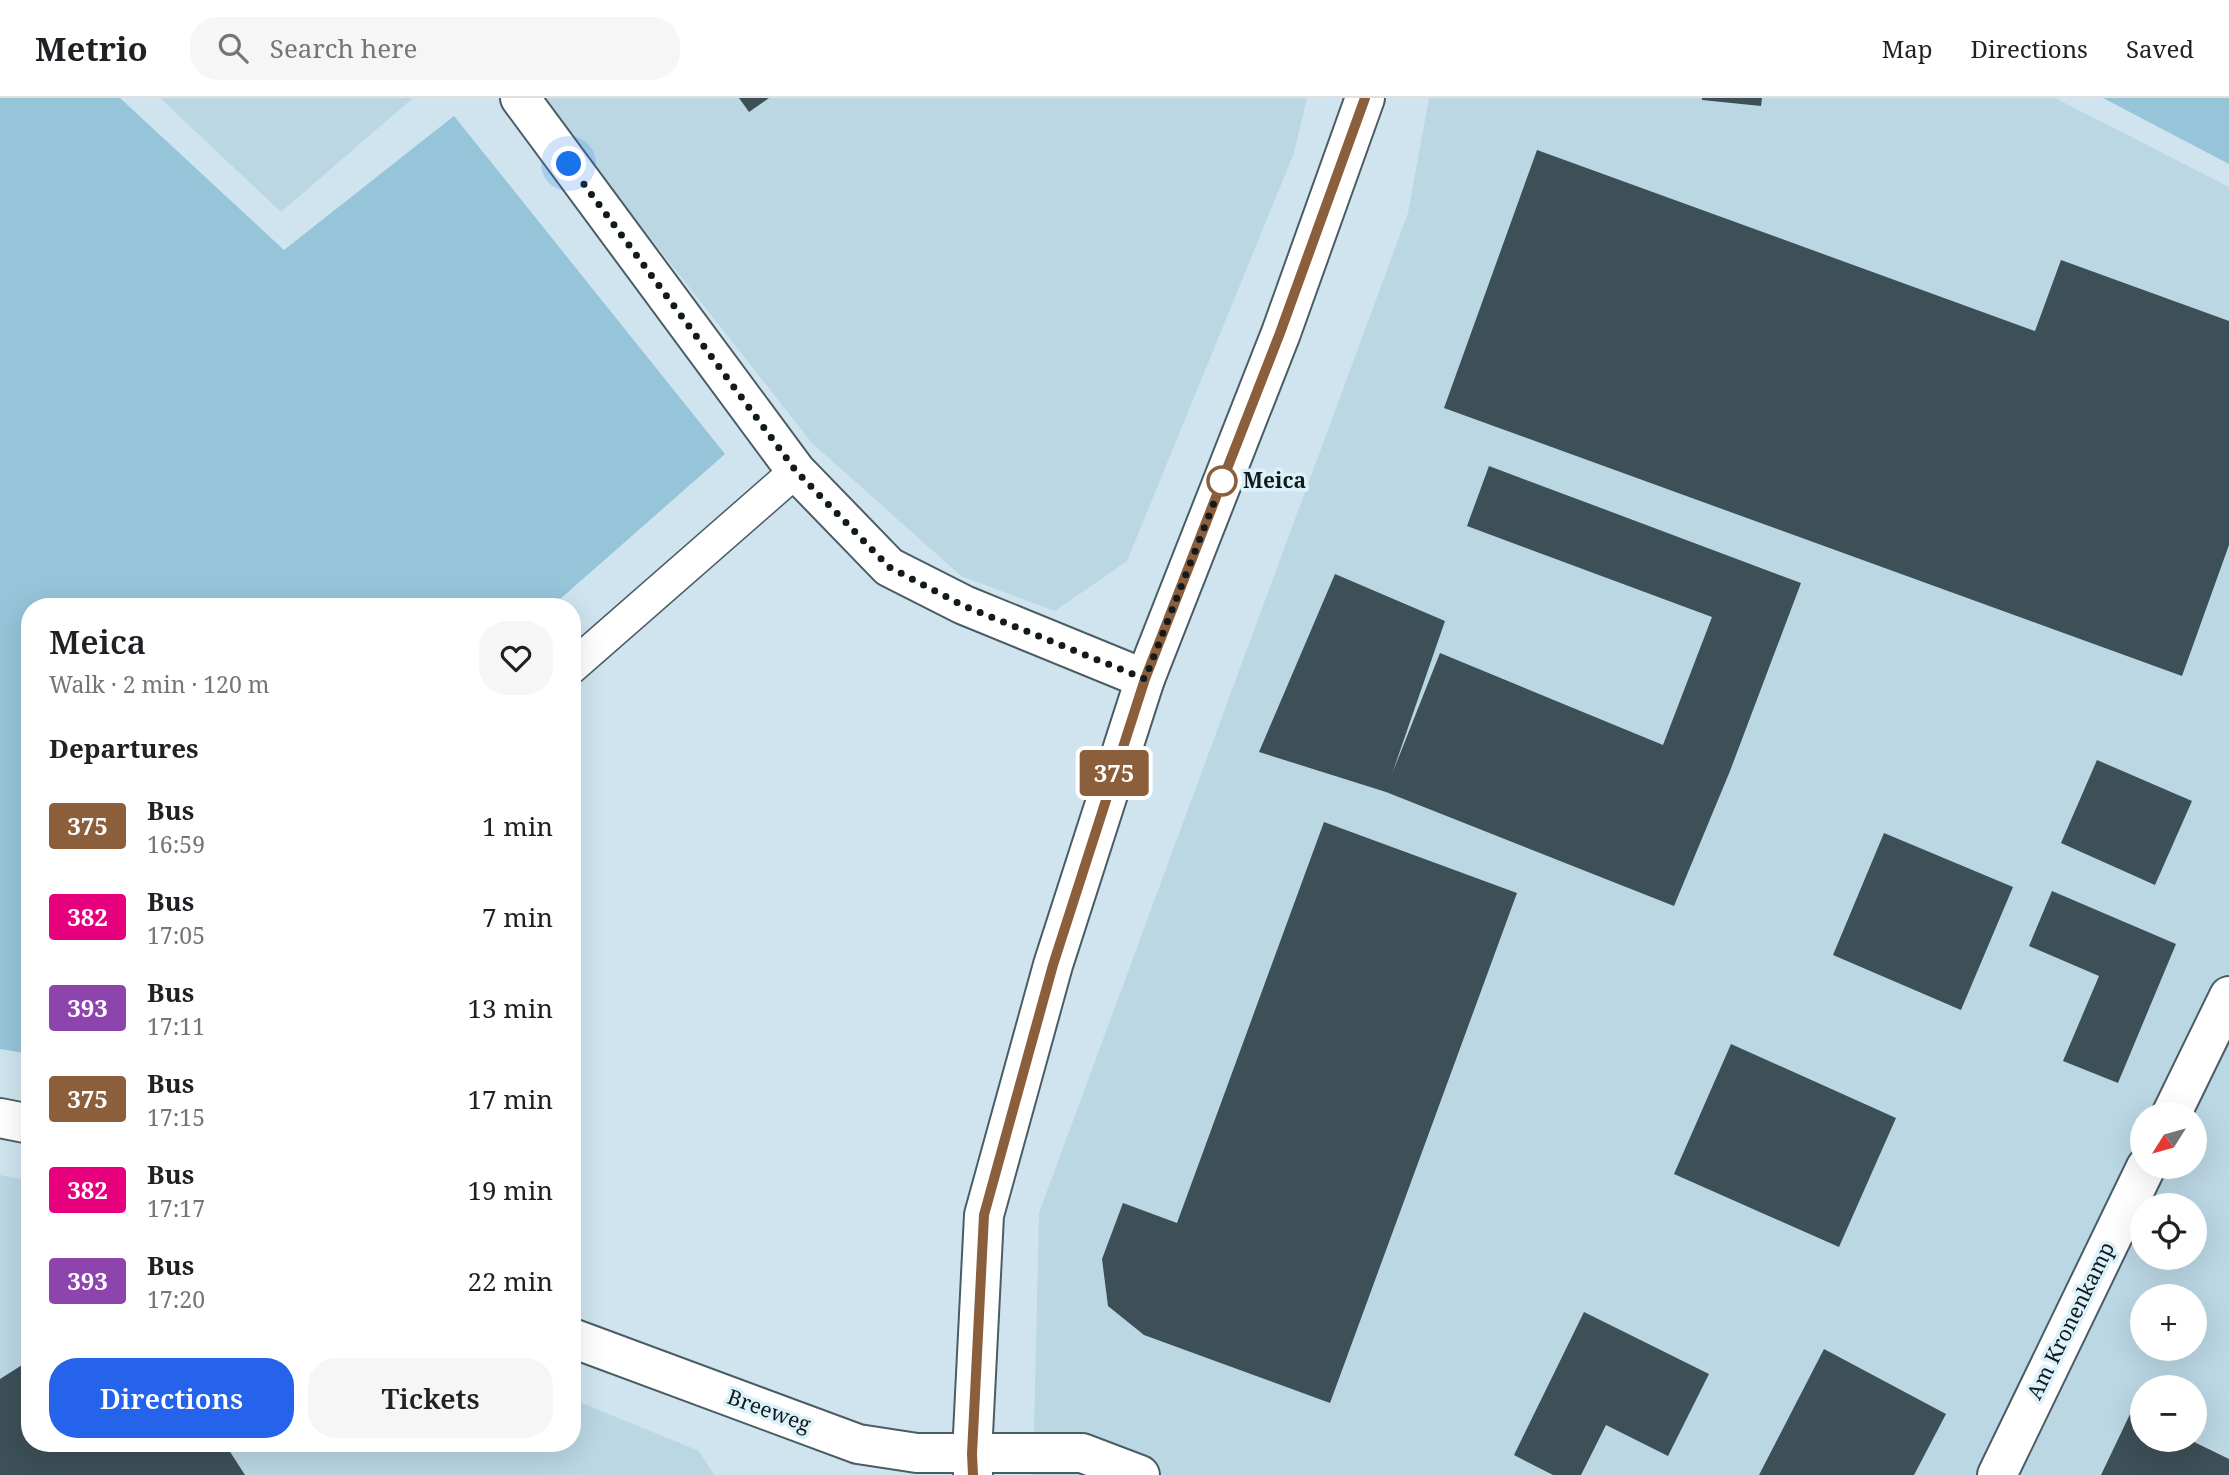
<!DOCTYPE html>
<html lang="en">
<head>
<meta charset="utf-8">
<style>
	body { margin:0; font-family:"Noto Serif",serif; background:#f6f6f6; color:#202124; height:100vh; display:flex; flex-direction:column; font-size:26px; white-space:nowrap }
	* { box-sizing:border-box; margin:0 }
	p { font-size:23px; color:#757577 }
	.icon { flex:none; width:38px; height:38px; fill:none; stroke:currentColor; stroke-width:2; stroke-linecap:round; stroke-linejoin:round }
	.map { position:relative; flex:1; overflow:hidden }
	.sheet { position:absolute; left:21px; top:500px; width:560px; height:854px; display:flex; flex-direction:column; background:#fff; border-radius:28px; box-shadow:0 7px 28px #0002 }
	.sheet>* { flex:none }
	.badge { padding:0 14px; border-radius:5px; font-size:24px; line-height:46px }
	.needle { width:46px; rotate:233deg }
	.tools { position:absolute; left:2130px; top:1004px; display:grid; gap:14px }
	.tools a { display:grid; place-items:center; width:77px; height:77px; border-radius:50%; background:#fff; box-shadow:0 7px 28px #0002; font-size:35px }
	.you { position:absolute; width:35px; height:35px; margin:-18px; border:5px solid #fff; border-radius:50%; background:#1a73e8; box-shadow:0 0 0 10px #1a73e833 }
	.map>.badge { position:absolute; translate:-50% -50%; box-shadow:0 0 0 4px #fff }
	h2 { padding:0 28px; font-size:26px; line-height:63px }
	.round { display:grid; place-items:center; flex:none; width:74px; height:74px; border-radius:28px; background:#f6f6f6 }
	.headline { display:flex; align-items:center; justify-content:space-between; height:119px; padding:0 28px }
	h1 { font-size:33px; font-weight:600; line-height:52px }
	.primary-button { display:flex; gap:14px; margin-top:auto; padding:14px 28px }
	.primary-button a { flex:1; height:80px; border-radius:28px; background:#2563eb; color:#fff; font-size:28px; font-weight:600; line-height:80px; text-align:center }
	.primary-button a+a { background:#f6f6f6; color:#202124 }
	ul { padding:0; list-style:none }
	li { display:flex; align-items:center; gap:21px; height:91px; padding:0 28px }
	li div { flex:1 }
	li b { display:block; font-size:26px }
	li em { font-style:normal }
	li .badge { min-width:77px; font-weight:700; text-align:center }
	header { display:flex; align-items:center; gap:42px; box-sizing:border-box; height:98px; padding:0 35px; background:#fff; border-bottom:2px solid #e0e0e0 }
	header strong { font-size:33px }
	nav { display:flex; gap:38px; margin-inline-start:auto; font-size:24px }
	.search { width:490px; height:63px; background:#f6f6f6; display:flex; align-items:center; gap:18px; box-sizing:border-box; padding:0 24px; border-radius:28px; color:#757577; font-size:26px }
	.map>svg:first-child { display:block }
</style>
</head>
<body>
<header>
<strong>Metrio</strong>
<div class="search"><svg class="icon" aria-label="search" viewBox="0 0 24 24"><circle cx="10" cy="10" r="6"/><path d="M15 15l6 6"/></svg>Search here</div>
<nav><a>Map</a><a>Directions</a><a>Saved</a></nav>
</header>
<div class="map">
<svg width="2229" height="1377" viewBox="0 0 2229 1377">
	<rect width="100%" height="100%" fill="#cfe4ee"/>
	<g fill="#bbd7e4" fill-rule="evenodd">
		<path d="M160,0H413L281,114Z"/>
		<path d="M540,0H1307L1294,55L1127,463L1055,513L961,478L812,345Z"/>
		<path d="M1429,0H2055L2229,89V1377H1033L1039,1115L1408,115ZM2142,1017H2194V1069H2142ZM2142,1108H2194V1160H2142ZM2142,1199H2194V1251H2142ZM2142,1290H2194V1342H2142Z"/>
		<path d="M0,1077L30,1083V1346H572V1301L699,1353L714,1377H0Z"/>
	</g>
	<g fill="#96c4d8">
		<path d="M0,0H120L284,152L454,18L725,356L551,509H30V956L0,951Z"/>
		<path d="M2103,0H2229V66Z"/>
	</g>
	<g fill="#3d4f57">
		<path d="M739,0H769L749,14Z"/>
		<path d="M1702,0H1762L1761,8L1702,2Z"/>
		<path d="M1537,52L2035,233L2061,162L2229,223V447L2182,578L1444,310Z"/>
		<path d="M1489,368L1801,485L1730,673L1674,808L1386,694L1259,654L1335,476L1445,523L1392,676L1440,555L1663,647L1712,519L1467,428Z"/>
		<path d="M2097,662L2192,703L2155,787L2061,745Z"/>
		<path d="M1324,724L1517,795L1330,1305L1144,1237L1108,1208L1102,1161L1123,1105L1177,1125Z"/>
		<path d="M1884,735L2013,789L1961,912L1833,857Z"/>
		<path d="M2052,793L2176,846L2118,985L2063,963L2099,878L2029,848Z"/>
		<path d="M1731,946L1896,1020L1839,1149L1674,1076Z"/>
		<path d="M1584,1214L1709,1276L1668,1358L1606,1327L1581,1377H1553L1514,1357Z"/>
		<path d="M1824,1251L1946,1316L1914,1377H1759Z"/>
		<path d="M30,1262V1346H225L245,1377H0V1281Z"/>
		<path d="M2131,1314L2142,1319V1342H2190L2229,1361V1377H2101Z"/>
	</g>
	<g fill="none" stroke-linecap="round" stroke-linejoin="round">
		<defs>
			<path id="service" d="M572,569L796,373"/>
			<g id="minor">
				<path d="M520,0L796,373L889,469L964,507L1145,581"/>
				<path d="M2171,1017L2229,898"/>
				<path d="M0,1020L30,1026"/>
				<path d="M572,1240L858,1346L917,1355H1082L1140,1377"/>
				<path d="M1997,1377L2146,1069"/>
			</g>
			<path id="tertiary" d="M973,1377L972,1356L984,1117L1053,867L1145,581L1281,235L1365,0"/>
		</defs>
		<use href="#service" stroke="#4a5d65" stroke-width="35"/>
		<use href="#minor" stroke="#4a5d65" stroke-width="42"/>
		<use href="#tertiary" stroke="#4a5d65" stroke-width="42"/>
		<use href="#service" stroke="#fff" stroke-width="32"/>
		<use href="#minor" stroke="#fff" stroke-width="38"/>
		<use href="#tertiary" stroke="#fff" stroke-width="38"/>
	</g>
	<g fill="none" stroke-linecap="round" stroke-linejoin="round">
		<defs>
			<path id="line" d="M973,1377L972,1356L984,1117L1053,867L1145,581L1280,235L1365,0"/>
		</defs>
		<use href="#line" stroke="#fff" stroke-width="16"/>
		<use href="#line" stroke="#8b5e3c" stroke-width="10"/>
		<path stroke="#121a1d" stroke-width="7" stroke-dasharray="0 12.6" d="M569,66L796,373L889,469L964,508L1145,581L1226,374L1222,383"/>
	</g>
	<circle fill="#fff" stroke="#8b5e3c" stroke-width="3.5" cx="1222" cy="383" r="14"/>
	<g text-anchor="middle" stroke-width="7" stroke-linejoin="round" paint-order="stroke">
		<g font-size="21" font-weight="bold" fill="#121a1d" stroke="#dcf2fb" text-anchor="start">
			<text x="1243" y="390">Meica</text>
		</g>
		<g font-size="21" fill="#121a1d" stroke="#dcf2fb">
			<text transform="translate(2071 1223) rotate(-64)" y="7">Am Kronenkamp</text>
			<text transform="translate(769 1313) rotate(20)" y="7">Breeweg</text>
		</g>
	</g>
</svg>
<div class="tools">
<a><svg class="needle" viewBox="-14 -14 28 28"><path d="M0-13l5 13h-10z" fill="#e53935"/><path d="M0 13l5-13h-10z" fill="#757577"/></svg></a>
<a><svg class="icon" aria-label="locate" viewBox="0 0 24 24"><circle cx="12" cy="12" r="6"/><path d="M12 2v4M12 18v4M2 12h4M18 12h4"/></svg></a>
<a>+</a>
<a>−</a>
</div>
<div class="you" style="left:569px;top:66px"></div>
<b class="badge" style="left:1114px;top:675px;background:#8b5e3c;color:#fff">375</b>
<section class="sheet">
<div class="headline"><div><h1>Meica</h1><p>Walk · 2 min · 120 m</p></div><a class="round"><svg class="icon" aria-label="heart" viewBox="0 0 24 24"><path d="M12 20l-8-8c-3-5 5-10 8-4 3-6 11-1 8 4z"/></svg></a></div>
<h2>Departures</h2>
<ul>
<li><span class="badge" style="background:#8b5e3c;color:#fff">375</span><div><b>Bus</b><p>16:59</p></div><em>1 min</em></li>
<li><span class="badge" style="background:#e6007e;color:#fff">382</span><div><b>Bus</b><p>17:05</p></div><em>7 min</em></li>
<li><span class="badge" style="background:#8e44ad;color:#fff">393</span><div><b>Bus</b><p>17:11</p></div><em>13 min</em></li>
<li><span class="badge" style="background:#8b5e3c;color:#fff">375</span><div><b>Bus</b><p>17:15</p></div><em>17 min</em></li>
<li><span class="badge" style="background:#e6007e;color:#fff">382</span><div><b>Bus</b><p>17:17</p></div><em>19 min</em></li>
<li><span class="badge" style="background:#8e44ad;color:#fff">393</span><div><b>Bus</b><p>17:20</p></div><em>22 min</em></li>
</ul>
<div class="primary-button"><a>Directions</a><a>Tickets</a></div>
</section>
</div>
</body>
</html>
